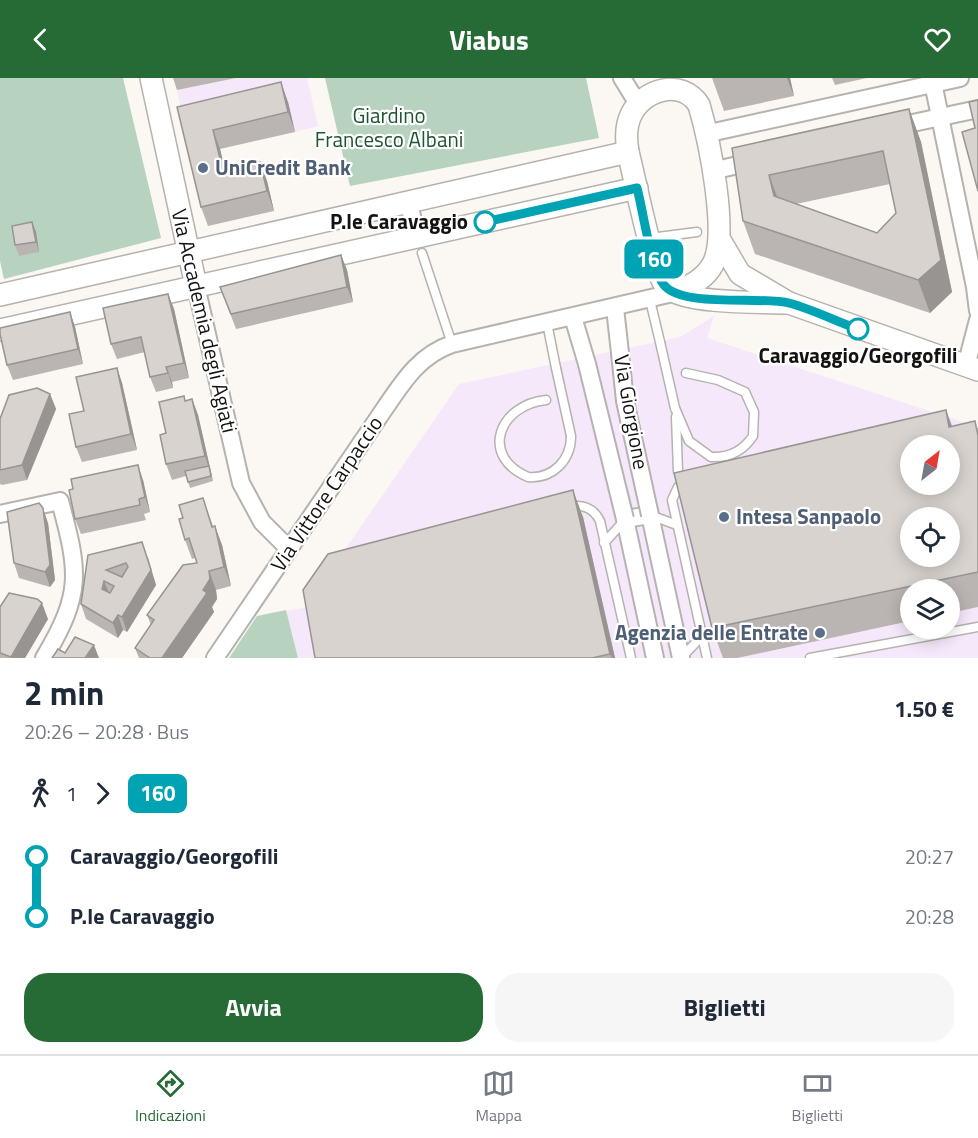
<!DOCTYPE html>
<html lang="it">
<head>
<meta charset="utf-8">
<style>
	body { margin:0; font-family:"Titillium Web",sans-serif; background:#f6f6f7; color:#1f2937; height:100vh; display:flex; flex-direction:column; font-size:22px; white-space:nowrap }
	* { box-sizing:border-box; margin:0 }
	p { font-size:20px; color:#747a83 }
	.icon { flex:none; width:33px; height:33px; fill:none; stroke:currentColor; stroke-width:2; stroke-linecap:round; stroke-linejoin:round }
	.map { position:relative; height:580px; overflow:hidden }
	.drawer { display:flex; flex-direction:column; background:#fff; flex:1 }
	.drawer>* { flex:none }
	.badge { padding:0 12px; border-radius:9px; font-size:21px; line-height:39px }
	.needle { width:39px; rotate:31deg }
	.controls { position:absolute; left:900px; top:357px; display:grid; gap:12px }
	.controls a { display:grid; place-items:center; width:60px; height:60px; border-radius:50%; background:#fff; box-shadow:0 3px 15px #0003; font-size:30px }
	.map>.badge { position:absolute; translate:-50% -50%; box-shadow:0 0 0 3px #fff }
	.legs { display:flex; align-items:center; gap:9px; height:66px; padding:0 24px; font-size:20px }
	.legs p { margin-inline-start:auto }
	.summary { display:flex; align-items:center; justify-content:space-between; height:102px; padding:0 24px }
	h1 { font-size:33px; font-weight:700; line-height:45px }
	.action { display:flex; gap:12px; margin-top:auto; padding:12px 24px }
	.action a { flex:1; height:69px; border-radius:24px; background:#266a35; color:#fff; font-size:24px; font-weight:700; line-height:69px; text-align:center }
	.action a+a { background:#f6f6f7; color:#1f2937 }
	ul { padding:0 24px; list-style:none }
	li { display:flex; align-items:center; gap:21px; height:60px; font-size:22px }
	li i { display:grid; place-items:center; width:9px; height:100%; margin:0 8px; background:currentColor }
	li i::after { content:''; width:15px; height:15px; margin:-8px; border:4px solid; border-radius:50%; background:#fff }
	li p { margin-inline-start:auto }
	li:first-child i { background:linear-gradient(#0000 50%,currentColor 0) }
	li:last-child i { background:linear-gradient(currentColor 50%,#0000 0) }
	header { display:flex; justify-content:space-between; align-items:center; height:78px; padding:0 24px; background:#266a35; color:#fff; font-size:27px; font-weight:700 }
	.menu { display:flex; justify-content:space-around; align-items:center; height:84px; border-top:2px solid #e0e1e3; background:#fff; font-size:16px; color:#747a83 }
	.menu a { display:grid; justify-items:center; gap:3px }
	.menu .current { color:#266a35 }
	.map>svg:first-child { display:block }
</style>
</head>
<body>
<header><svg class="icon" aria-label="back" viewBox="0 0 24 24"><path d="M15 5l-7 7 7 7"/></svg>Viabus<svg class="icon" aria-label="heart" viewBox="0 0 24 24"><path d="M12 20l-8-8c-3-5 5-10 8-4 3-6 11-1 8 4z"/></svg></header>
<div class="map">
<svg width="978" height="580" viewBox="0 0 978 580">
	<rect width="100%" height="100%" fill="#fbf7f2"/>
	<g fill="#f6e8fb" fill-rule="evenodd">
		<path d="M236,0H307L318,48L295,54L288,24L184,48L177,12Z"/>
		<path d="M714,238L707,260L978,349V580H298L286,533L304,530L309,524L459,306L680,259ZM910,368H950V406H910ZM910,440H950V478H910ZM910,512H950V550H910Z"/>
	</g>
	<g fill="#b7d2be">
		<path d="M0,0H123L161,160L4,201L0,183Z"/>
		<path d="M325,0H586L599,60L350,108Z"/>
		<path d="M286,532L298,580H229L257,538Z"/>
	</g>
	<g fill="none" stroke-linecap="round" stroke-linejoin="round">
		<defs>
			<g id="service">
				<path d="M650,160L697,154"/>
				<path d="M422,175L452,266"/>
				<path d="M650,222L660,264"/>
				<path d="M547,245L556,290"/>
				<path d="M546,322C499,327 479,378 528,399C553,401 571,382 571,358"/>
				<path d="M675,330L689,363L711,379C729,380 743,373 753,358L754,334L745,314L718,302L686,295"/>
				<path d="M676,339L678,393"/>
				<path d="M688,404L678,409L672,422L707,580"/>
				<path d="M568,429C582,426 593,429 600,443L631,580"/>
				<path d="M650,437L677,447"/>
				<path d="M604,465L625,442"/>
				<path d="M682,579L703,557"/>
				<path d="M810,580L978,549"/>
			</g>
			<g id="minor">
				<path d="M622,0L638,26"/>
				<path d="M932,0L975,209L978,233"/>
				<path d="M894,49L978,31"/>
				<path d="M705,56L960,0"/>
				<path d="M712,93L755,83"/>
				<path d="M408,124L418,159"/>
				<path d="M196,208L241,405L262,444L289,471"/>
				<path d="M615,230L620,275"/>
				<path d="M573,239L587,286"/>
				<path d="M966,288L978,242"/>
				<path d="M0,436L60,423C79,494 83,515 44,580"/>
				<path d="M215,580L385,330C404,302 420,277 452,266L677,214"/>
				<path d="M655,580L625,441L650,437L681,580"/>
			</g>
			<g id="tertiary">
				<path d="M151,0L196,208"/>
				<path d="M720,162L740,196L789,225L978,292"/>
				<path d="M677,214C691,207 705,201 713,186C729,156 709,61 699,27C682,0 643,11 631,37C625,49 626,62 628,74C634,96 654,200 667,210C689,226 760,224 789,225"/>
				<path d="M0,217L628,74"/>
				<path d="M0,252L637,110"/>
			</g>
		</defs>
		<use href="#service" stroke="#b6b2ad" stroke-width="11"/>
		<use href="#minor" stroke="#b6b2ad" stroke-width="20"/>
		<use href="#tertiary" stroke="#b6b2ad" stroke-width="24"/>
		<use href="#service" stroke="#fff" stroke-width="8"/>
		<use href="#minor" stroke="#fff" stroke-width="16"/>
		<use href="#tertiary" stroke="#fff" stroke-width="21"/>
		<defs>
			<g id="service-bridge">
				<path d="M660,264L675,330"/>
				<path d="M556,290L571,358"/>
			</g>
			<g id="minor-bridge">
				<path d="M620,275L625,323L650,437"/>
				<path d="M587,286L625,441"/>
			</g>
		</defs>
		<use href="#service-bridge" stroke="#b6b2ad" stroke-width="11" stroke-linecap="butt"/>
		<use href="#minor-bridge" stroke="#b6b2ad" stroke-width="20" stroke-linecap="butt"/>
		<use href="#service-bridge" stroke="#fff" stroke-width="8"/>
		<use href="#minor-bridge" stroke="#fff" stroke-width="16"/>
	</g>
	<g fill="#bab5b2" fill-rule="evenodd">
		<path d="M173,0H236L177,12Z"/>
		<path d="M712,0H790L794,18L724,33Z"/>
		<path d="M832,0H867L835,7Z"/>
		<path d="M288,24L295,54L220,71L225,92L260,84L267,103L274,133L208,148L201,129L177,29Z"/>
		<path d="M909,31L921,64L952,214L930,235L755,176L743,143L732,70ZM890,106L896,135L877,155L796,126Z"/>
		<path d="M32,144L36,154L39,174L19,178L15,167Z"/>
		<path d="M341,177L347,192L353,224L236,251L220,209Z"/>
		<path d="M168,216L174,231L189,300L172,304L173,310L156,314L150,299L145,274L117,281L111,266Z"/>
		<path d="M70,234L75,249L83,286L13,302L7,287Z"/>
		<path d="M117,290L122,305L137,372L82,384L76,369L84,333Z"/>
		<path d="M50,316L56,331L27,402L2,407L0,406V341Z"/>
		<path d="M192,321L198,337L213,403L190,410L186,398L172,402L166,386V355L186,323Z"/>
		<path d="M952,348L978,350V529L950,535V512H910V543L737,580H723L712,550Z"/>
		<path d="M143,402L150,434L144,436L146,442L81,456L75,441Z"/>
		<path d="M203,420L213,448L222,467L231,508L216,512L217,521L212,529L214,534L182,580H139L135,570L151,547L147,537L197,485L195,480L192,481L185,462L183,440Z"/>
		<path d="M583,439L615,580H315Z"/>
		<path d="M48,445L55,502L50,509L19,500L14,485Z"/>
		<path d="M88,477L148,479L156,507L127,554L123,552L118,560L86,541L81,526Z"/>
		<path d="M0,529L48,541L25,580H0Z"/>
	</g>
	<g fill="#979491">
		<path d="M787,0H790L794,18Z"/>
		<path d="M281,4L288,24L295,54L288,34Z"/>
		<path d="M909,31L921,64L952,214L930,235L918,202Z"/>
		<path d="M213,52L220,71L230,112L223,93Z"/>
		<path d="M260,84L267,103L274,133L267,113Z"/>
		<path d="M769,97L781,129L774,118Z"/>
		<path d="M32,144L36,154L39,174L36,164Z"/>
		<path d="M341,177L347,192L353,224L347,209Z"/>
		<path d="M168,216L174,231L189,300L184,285Z"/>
		<path d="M70,234L75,249L83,286L78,271Z"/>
		<path d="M166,289L172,304L173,310Z"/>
		<path d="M117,290L122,305L137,372L131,356Z"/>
		<path d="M50,316L56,331L27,402L22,387Z"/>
		<path d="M192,321L198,337L213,403L205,378Z"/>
		<path d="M946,332L958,364L949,349Z"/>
		<path d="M138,387L143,402L150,434L145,419Z"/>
		<path d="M573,412L583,439L615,580H612L610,576Z"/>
		<path d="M43,430L48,445L55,502L50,509L45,494Z"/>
		<path d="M215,448L222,467L231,508L224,489Z"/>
		<path d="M142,464L156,507L127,554L122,539Z"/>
		<path d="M209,493L216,512L217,521L212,529L214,534L182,580H162L203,512Z"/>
		<path d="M104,503L110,518L102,511Z"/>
		<path d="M42,525L48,541L25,580H11V579Z"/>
		<path d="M118,537L123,552L118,560L113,545Z"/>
		<path d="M94,567L99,580H85Z"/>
	</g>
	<g fill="#d8d3cf" stroke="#979491" stroke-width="1.5" fill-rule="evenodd">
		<path d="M281,4L288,34L213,52L223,93L260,84L267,113L201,129L177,29Z"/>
		<path d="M978,22V113L962,54L975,50L969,24Z"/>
		<path d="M909,31L941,182L918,202L743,143L732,70ZM883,73L896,135L877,155L774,118L769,97Z"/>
		<path d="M32,144L36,164L15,167L12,148Z"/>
		<path d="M341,177L347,209L231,236L220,209Z"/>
		<path d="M168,216L184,285L166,289L168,295L150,299L141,259L111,266L103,230Z"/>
		<path d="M70,234L78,271L7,287L0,256V250Z"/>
		<path d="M117,290L131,356L76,369L69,336L84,333L76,299Z"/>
		<path d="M37,310L50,316L22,387L0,392V341L9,317Z"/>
		<path d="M184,318L185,323L192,321L205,378L166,386L160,357L166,355L159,324Z"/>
		<path d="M946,332L949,349L975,343L978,358V494L712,550L674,395ZM910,368H950V406H910ZM910,440H950V478H910Z"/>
		<path d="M138,387L145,419L139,421L140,427L75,441L69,412L73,411L71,401Z"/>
		<path d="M209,388L211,398L188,404L185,393Z"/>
		<path d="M573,412L610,576L592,580H315L303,512L328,476Z"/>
		<path d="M203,420L212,449L215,448L224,489L209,493L210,501L203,512L207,515L162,580H150L135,570L154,542L147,537L183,487L197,485L189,460L185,462L179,441L183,440L179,427Z"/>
		<path d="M39,425L43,430L50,487L45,494L14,485L7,434Z"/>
		<path d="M142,464L151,492L122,539L118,537L113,545L81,526L88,477ZM126,485L128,489L122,499L106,492ZM104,503L114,508L110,515L102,511Z"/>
		<path d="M9,515L37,521L42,525L11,579L0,575V529Z"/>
		<path d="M75,559L94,567L85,580H52L58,571L65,575Z"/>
	</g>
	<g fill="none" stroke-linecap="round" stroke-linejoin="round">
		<defs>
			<path id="line-1" d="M485,144L637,110C643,132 651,191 664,207C682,230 761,218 789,225C812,231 835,243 858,251"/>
		</defs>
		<use href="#line-1" stroke="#fff" stroke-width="14"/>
		<use href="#line-1" stroke="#00a3b4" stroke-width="9"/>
	</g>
	<g fill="#5c6f8a" stroke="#fff" stroke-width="2">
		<circle cx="203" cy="90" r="6"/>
		<circle cx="724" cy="439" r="6"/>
		<circle cx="820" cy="555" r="6"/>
	</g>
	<g fill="#fff" stroke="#00a3b4" stroke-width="3">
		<circle cx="485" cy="144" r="10"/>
		<circle cx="858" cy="251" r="10"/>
	</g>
	<g text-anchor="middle" stroke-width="4.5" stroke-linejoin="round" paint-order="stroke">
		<g font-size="21" fill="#1f5432" stroke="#fff">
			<text x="389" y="45">Giardino<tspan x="389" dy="24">Francesco Albani</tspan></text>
		</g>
		<g font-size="21" font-weight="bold" fill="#4e5e75" stroke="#fff" text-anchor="start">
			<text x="215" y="97">UniCredit Bank</text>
			<text x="736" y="446">Intesa Sanpaolo</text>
			<text x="808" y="562" text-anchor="end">Agenzia delle Entrate</text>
		</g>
		<g font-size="21" font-weight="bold" fill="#151312" stroke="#fff" text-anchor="end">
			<text x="468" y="151">P.le Caravaggio</text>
			<text x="858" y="285" text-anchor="middle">Caravaggio/Georgofili</text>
		</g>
		<g font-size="21" fill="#151312" stroke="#fff">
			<text transform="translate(204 243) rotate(77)" y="7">Via Accademia degli Agiati</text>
			<text transform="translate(631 334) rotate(80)" y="7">Via Giorgione</text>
			<text transform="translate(327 416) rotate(-56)" y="7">Via Vittore Carpaccio</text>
		</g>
	</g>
</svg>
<div class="controls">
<a><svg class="needle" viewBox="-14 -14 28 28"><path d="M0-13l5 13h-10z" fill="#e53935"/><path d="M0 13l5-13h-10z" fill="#747a83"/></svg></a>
<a><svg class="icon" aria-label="locate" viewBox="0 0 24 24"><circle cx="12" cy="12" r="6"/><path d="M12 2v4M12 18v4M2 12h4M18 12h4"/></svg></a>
<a><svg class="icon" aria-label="layers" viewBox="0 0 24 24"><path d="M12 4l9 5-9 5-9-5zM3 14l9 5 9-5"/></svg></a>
</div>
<b class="badge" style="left:654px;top:181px;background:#00a3b4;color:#fff">160</b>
</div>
<section class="drawer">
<div class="summary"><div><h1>2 min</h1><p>20:26 – 20:28 · Bus</p></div><b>1.50 €</b></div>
<div class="legs"><svg class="icon" aria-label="walk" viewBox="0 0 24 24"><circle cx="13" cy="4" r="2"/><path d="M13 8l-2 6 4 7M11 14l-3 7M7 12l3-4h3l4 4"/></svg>1<svg class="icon" aria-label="forward" viewBox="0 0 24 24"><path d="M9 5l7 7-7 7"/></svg><b class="badge" style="background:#00a3b4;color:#fff">160</b></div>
<ul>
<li><i style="color:#00a3b4"></i><b>Caravaggio/Georgofili</b><p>20:27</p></li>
<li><i style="color:#00a3b4"></i><b>P.le Caravaggio</b><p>20:28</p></li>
</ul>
<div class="action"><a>Avvia</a><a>Biglietti</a></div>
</section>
<nav class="menu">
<a class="current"><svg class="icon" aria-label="directions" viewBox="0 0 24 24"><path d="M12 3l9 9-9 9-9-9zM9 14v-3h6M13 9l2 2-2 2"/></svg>Indicazioni</a>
<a><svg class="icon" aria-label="map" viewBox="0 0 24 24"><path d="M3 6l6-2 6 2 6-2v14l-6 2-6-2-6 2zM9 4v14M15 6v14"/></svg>Mappa</a>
<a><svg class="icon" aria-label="tickets" viewBox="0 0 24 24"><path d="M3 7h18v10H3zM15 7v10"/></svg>Biglietti</a>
</nav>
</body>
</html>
